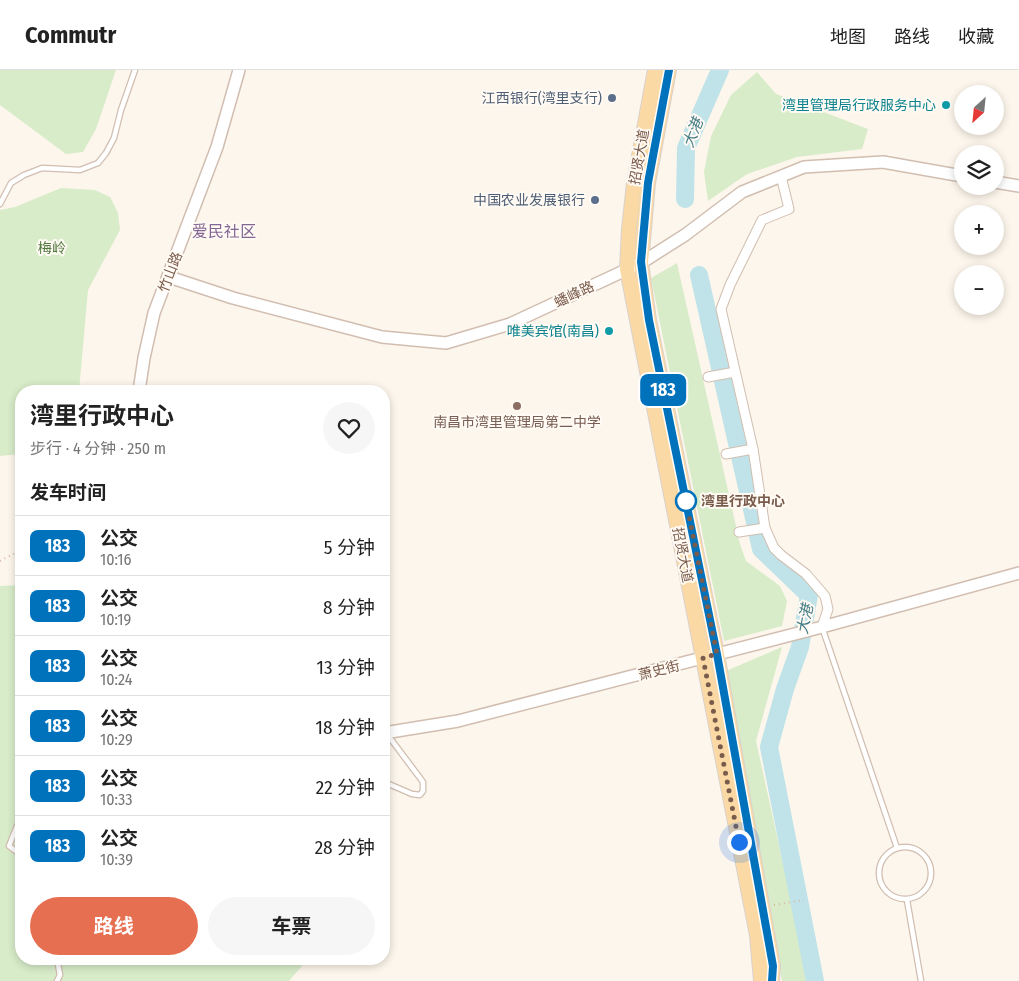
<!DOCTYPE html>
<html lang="zh">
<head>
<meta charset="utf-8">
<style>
	body { margin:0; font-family:"Fira Sans Condensed","Noto Sans SC",sans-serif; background:#f6f6f6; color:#222; height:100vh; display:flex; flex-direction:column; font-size:19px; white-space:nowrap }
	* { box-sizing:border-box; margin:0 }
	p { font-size:16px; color:#767676 }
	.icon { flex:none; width:28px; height:28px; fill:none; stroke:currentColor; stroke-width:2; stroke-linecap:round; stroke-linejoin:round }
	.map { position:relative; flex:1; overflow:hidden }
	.panel { position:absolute; left:15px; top:315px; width:375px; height:580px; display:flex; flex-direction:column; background:#fff; border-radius:20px; box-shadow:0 2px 8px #0003 }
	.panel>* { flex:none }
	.badge { padding:0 10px; border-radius:8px; font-size:18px; line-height:32px }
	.needle { width:32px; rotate:207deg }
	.buttons { position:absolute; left:954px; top:15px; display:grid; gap:10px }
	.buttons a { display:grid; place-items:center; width:50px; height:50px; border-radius:50%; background:#fff; box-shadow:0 2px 8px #0003; font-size:25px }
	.you { position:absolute; width:25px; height:25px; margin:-12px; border:4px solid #fff; border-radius:50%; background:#1a73e8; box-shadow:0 0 0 8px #1a73e833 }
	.map>.badge { position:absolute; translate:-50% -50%; box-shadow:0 0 0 2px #fff }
	h2 { padding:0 15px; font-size:19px; line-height:45px }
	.round { display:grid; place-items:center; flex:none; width:52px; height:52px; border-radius:26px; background:#f6f6f6 }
	.headline { display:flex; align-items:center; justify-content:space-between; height:85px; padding:0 15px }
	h1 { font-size:24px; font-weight:700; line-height:38px }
	.button { display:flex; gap:10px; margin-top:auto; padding:10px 15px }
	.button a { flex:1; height:58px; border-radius:30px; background:#e76f51; color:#fff; font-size:20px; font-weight:700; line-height:58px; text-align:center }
	.button a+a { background:#f6f6f6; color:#222 }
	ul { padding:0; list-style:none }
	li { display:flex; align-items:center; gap:15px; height:60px; padding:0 15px; border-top:1px solid #e0e0e0 }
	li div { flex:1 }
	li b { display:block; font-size:19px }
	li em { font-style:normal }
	li .badge { min-width:55px; font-weight:700; text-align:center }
	header { display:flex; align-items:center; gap:30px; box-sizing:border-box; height:70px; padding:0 25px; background:#fff; border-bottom:1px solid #e0e0e0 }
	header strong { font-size:24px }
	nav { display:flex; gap:28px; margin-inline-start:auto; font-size:18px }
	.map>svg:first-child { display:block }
</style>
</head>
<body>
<header>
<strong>Commutr</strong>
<nav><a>地图</a><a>路线</a><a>收藏</a></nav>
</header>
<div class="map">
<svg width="1019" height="911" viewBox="0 0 1019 911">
	<rect width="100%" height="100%" fill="#fdf6ec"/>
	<g fill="#d8ecc9">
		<path d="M0,0H116L96,59L83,82L66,84L0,35Z"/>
		<path d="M757,2L776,24L868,59L862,79L797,87L747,104L708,131L704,102L711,66L731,25Z"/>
		<path d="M61,118L95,120L110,127L118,143L120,160L88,220L79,321H21V384L0,386V140L15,137Z"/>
		<path d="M677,193L740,474L746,491L780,516L787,531L782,556L724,571L651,208Z"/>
		<path d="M21,515V889H308L289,911H0V516Z"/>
		<path d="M782,577L756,671L809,911H782L726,601Z"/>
	</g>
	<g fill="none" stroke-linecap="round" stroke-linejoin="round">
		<g stroke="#bfe3e8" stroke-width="18">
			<path d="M685,129L686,78L720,0"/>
			<path d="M699,205L761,479L809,525L800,577L785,619L769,677L815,911"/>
		</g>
		<defs>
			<g id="service">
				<path d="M0,134L11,113L24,105L42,98L80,100L98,93L106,83L114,68L121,40L135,0"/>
				<path d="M822,557L897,778"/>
				<path d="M384,712L412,724L420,725L423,721V712L387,664"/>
				<path d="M21,754L17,756L9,776L21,785"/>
				<circle cx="905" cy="803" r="26"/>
				<path d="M907,830L921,911"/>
				<path d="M57,911L60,905L57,889"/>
			</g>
			<g id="minor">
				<path d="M781,106L789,139L762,150L730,215L721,239L753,379L765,458L774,478L781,485L806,504L825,526L828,539L822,557"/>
				<path d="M708,307L735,302"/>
				<path d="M726,384L753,379"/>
				<path d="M739,462L765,458"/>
			</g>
			<g id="tertiary">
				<path d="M995,112L1019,116"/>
				<path d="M169,207L233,228L382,267L446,273L510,254L641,193L685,165L742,122L804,97L883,92L962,106"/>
				<path d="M139,321L144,288L154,243L217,77L239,0"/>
				<path d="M384,663L458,651L822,557L1019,503"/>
			</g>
			<g id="primary">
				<path d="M655,0L634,113L629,159L627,199L757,865L761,911"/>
				<path d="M669,0L648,113L641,193L649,250L717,584L773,896L772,911"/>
			</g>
		</defs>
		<use href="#service" stroke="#d1beb0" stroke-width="7"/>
		<use href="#minor" stroke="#d1beb0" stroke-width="11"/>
		<use href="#tertiary" stroke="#d1beb0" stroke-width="14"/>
		<use href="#primary" stroke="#dad1cd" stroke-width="16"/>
		<g stroke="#d9b8a5" stroke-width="2" stroke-dasharray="1 4" stroke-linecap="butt">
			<path d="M0,491L21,480"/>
			<path d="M774,835L804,830"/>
		</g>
		<use href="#service" stroke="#fff" stroke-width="4.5"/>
		<use href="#minor" stroke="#fff" stroke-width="9"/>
		<use href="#tertiary" stroke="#fff" stroke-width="11"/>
		<use href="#primary" stroke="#fbd9a5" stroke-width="14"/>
	</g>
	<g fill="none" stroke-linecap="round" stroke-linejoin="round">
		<defs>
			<path id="line" d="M669,0L648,113L641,192L649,250L717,584L773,896L772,911"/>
		</defs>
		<use href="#line" stroke="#fff" stroke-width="11"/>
		<use href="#line" stroke="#0072bc" stroke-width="8"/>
		<path stroke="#7a5c4d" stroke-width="5" stroke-dasharray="0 9" d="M686,431L717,584L703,588L739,772"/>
	</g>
	<g fill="#5c6f8a" stroke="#fffaf3" stroke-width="2">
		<circle cx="612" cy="28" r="5"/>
		<circle cx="595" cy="130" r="5"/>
	</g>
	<g fill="#0f9aa8" stroke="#fffaf3" stroke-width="2">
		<circle cx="946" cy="35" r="5"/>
		<circle cx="609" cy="261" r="5"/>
	</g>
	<circle fill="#8d6e63" stroke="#fffaf3" stroke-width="2" cx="517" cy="336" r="5"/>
	<circle fill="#fff" stroke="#0072bc" stroke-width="2.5" cx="686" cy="431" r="10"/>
	<g text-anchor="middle" stroke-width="4" stroke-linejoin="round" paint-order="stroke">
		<g font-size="14" fill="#4e5e75" stroke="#fffaf3" text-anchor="end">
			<text x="602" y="33">江西银行(湾里支行)</text>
			<text x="585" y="135">中国农业发展银行</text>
		</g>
		<g font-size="14" fill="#0d838f" stroke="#fffaf3" text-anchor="end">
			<text x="936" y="40">湾里管理局行政服务中心</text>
			<text x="599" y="266">唯美宾馆(南昌)</text>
		</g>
		<g font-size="14" fill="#7a5c4d" stroke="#fffaf3">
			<text transform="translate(639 87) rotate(-80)" y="5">招贤大道</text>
			<text transform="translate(170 202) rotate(-69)" y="5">竹山路</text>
			<text transform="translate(574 224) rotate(-25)" y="5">蟠峰路</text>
			<text transform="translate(683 485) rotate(79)" y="5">招贤大道</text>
			<text transform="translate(659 600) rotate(-14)" y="5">萧史街</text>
		</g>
		<g font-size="14" fill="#537a41" stroke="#fffaf3">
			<text x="52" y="183">梅岭</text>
		</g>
		<g font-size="14" fill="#785e54" stroke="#fffaf3">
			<text x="517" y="357">南昌市湾里管理局第二中学</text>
		</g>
		<g font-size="14" font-weight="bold" fill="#7a5c4d" stroke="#fffaf3" text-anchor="start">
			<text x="701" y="436">湾里行政中心</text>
		</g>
		<g font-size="15" font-style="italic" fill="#437c86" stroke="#fffaf3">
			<text transform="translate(693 63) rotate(-69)" y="5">大港</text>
			<text transform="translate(805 549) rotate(-79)" y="5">大港</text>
		</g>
		<g font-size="16" fill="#846695" stroke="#fffaf3">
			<text x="224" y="167">爱民社区</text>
		</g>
	</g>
</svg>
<div class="buttons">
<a><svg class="needle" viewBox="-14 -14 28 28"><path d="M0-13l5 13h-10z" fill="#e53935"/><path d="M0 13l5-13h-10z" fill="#767676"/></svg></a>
<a><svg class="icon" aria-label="layers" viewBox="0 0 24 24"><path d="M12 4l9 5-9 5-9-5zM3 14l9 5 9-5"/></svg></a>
<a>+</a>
<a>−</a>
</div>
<div class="you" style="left:739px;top:772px"></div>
<b class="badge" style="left:663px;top:320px;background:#0072bc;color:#fff">183</b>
<section class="panel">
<div class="headline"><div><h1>湾里行政中心</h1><p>步行 · 4 分钟 · 250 m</p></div><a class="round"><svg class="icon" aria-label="heart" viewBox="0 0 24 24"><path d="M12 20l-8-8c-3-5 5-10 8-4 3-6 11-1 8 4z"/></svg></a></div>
<h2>发车时间</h2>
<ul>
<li><span class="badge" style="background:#0072bc;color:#fff">183</span><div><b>公交</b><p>10:16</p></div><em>5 分钟</em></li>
<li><span class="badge" style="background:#0072bc;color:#fff">183</span><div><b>公交</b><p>10:19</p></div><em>8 分钟</em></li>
<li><span class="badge" style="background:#0072bc;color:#fff">183</span><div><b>公交</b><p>10:24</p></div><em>13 分钟</em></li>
<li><span class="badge" style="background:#0072bc;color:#fff">183</span><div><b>公交</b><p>10:29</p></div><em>18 分钟</em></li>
<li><span class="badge" style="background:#0072bc;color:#fff">183</span><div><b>公交</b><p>10:33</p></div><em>22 分钟</em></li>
<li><span class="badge" style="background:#0072bc;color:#fff">183</span><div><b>公交</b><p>10:39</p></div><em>28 分钟</em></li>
</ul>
<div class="button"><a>路线</a><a>车票</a></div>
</section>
</div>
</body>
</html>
